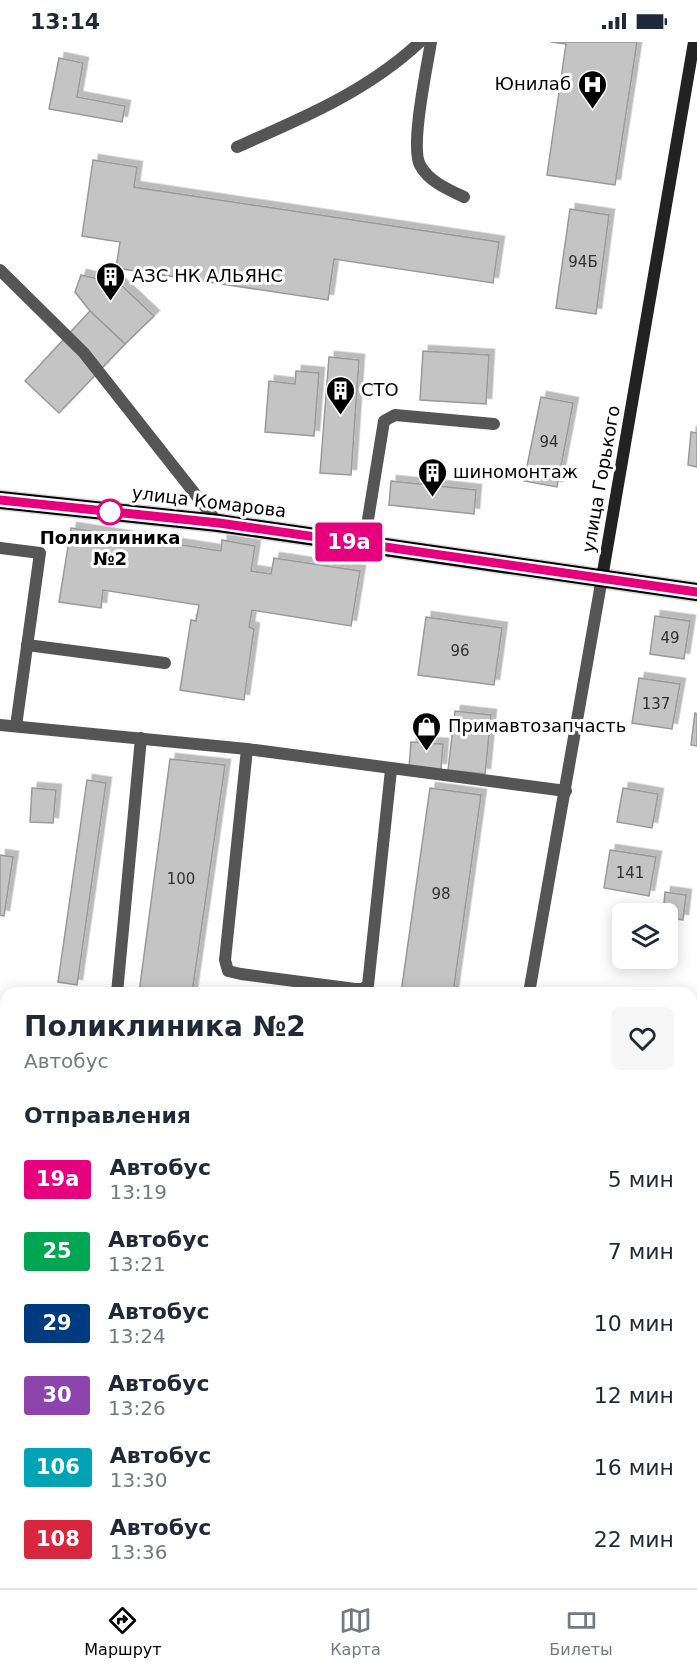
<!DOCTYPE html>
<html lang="ru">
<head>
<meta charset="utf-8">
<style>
	body { margin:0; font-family:"DejaVu Sans",sans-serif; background:#f6f6f7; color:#1f2937; height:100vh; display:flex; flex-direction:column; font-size:22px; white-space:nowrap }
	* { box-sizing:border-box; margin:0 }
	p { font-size:20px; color:#747a83 }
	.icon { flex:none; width:33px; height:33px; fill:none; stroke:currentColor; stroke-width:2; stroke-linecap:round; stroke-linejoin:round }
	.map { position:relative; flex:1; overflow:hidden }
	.details { position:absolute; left:0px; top:945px; width:698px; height:602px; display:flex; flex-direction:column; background:#fff; border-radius:18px 18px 0 0; box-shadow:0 3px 15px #0003 }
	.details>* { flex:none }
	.badge { padding:0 12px; border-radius:4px; font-size:21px; line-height:39px }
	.controls { position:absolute; left:612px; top:861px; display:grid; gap:12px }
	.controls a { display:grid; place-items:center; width:66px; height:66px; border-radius:9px; background:#fff; box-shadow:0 3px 15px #0003; font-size:30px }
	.map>.badge { position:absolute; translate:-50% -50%; box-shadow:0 0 0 3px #fff }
	h2 { padding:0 24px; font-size:22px; line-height:54px }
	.round { display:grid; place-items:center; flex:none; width:63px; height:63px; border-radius:9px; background:#f6f6f7 }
	.headline { display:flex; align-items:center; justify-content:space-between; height:102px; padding:0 24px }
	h1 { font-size:28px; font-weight:600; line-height:45px }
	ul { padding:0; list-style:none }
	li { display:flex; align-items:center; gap:18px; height:72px; padding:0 24px }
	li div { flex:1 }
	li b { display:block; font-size:22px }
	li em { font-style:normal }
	li .badge { min-width:66px; font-weight:700; text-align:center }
	.status { display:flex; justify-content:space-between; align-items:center; height:42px; padding:0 30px; background:#fff; direction:ltr }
	.status svg { height:16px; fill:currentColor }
	.tab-bar { display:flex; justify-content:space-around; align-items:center; height:84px; border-top:2px solid #e0e1e3; background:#fff; font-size:16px; color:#747a83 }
	.tab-bar a { display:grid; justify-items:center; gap:3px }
	.tab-bar .on { color:#000 }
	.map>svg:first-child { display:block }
</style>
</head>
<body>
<div class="status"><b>13:14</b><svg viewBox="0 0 49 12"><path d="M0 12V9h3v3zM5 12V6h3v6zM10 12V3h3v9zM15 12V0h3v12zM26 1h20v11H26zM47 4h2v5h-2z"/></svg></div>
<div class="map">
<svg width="697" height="1546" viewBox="0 0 697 1546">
	<defs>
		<filter id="shadow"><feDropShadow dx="5.5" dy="-5.5" stdDeviation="0" flood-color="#0004"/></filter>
	</defs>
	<rect width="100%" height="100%" fill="#fff"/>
	<g fill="#c4c4c4" stroke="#999" stroke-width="1.5" filter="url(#shadow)">
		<path d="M551,0H637L615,143L547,133L566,2Z"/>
		<path d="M59,16L83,21L77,55L125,64L122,80L49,67Z"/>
		<path d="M93,118L137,125L134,145L499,200L493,241L334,217L328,258L116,226L120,200L82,194Z"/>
		<path d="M570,167L609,173L596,272L556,266Z"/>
		<path d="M81,233L120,242L154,274L125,302L90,269L75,250Z"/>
		<path d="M90,269L125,302L59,371L25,339Z"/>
		<path d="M423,309L489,313L486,362L420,358Z"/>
		<path d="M329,315L359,318L351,433L320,431Z"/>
		<path d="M296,329L319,331L314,394L265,390L269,339L295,342Z"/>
		<path d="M541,355L573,361L557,445L524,439Z"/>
		<path d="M691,390L697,391V425L688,423Z"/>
		<path d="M391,439L476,448L474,472L389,463Z"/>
		<path d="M71,486L221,509L222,498L255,504L251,529L271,532L274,516L360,529L351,584L252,568L249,585L254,587L244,658L180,648L191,578L196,579L199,563L103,548L101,566L59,560Z"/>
		<path d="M655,574L690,579L684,617L650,612Z"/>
		<path d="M426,575L502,586L494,643L418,633Z"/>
		<path d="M639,636L680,642L672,687L632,681Z"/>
		<path d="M455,669L491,673L485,732L448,728Z"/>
		<path d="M695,671L697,672V704L691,703Z"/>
		<path d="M411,700L443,702L441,727L409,725Z"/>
		<path d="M170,717L225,723L192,951H139Z"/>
		<path d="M87,738L106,741L77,943L58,940Z"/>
		<path d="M32,746L56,748L53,781L30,780Z"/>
		<path d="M430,746L481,753L453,951H401Z"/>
		<path d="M623,746L658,752L652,786L617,780Z"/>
		<path d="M610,808L656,815L649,854L604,846Z"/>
		<path d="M0,813L13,815L4,874L0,873Z"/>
		<path d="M665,850L686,853L683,878L668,876V872H663Z"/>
		<path d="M692,1179L697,1180V1225H692Z"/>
		<path d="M692,1437H697L692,1473Z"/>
		<path d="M17,1540H76L75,1546H29L16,1544Z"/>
		<path d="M137,1540H169L168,1546H137Z"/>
	</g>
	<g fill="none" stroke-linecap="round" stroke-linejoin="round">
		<defs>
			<path id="highway" d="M0,458L218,481L697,550"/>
		</defs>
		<use href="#highway" stroke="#dbdbdb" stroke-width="21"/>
		<g stroke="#555" stroke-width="12">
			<path d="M431,0C427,25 410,105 420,123C428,139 449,148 464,155"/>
			<path d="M237,105C301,77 368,49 420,0"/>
			<path d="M0,228L84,311L218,481"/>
			<path d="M364,502L384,379L395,373L494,382"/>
			<path d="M0,506L40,511L16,684"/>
			<path d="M27,603L165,621"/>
			<path d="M0,683L247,707L566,749"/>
			<path d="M247,707L225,918L228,929L241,932L355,947H363L368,943L391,728"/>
			<path d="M117,951L141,696"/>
			<path d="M692,1403L697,1404"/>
			<path d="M105,1546L106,1540"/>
		</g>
		<g stroke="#555" stroke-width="12">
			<path d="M529,951L602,536"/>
			<path d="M0,1044L6,1045"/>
			<path d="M692,1121L697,1122"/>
			<path d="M429,1546L430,1540"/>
		</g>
		<path stroke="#222" stroke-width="12" d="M602,536L694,0"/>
		<use href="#highway" stroke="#000" stroke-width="18"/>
	</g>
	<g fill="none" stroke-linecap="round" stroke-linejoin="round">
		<defs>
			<path id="line" d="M0,458L219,481L697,550"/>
		</defs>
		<use href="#line" stroke="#fff" stroke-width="14"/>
		<use href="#line" stroke="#e6007e" stroke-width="9"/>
	</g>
	<defs>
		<symbol id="hospital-pin" viewBox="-11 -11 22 30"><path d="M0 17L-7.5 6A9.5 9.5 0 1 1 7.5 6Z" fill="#000" stroke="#fff"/><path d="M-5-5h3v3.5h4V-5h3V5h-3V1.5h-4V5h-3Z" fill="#fff"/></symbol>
		<symbol id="building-pin" viewBox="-11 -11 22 30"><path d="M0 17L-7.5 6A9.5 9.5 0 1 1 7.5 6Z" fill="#000" stroke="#fff"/><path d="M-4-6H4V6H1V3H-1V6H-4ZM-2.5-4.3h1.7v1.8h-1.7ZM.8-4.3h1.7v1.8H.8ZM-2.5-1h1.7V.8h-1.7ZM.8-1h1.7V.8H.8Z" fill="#fff"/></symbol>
		<symbol id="shop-pin" viewBox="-11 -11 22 30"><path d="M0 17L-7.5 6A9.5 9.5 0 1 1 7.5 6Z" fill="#000" stroke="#fff"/><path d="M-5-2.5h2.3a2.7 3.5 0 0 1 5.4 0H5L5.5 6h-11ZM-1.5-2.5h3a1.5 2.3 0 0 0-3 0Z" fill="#fff"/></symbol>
	</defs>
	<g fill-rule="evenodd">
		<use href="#hospital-pin" x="576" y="26" width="33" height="45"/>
		<use href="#building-pin" x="94" y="218" width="33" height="45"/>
		<use href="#building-pin" x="324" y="332" width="33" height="45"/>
		<use href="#building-pin" x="416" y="414" width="33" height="45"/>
		<use href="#shop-pin" x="410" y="668" width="33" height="45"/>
	</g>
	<circle fill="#fff" stroke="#e6007e" stroke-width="3" cx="110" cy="470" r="12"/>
	<g text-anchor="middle" stroke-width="6" stroke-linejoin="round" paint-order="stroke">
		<g font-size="15" fill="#313131">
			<text x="583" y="225">94Б</text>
			<text x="549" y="405">94</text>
			<text x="670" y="601">49</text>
			<text x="460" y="614">96</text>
			<text x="656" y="667">137</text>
			<text x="630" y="836">141</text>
			<text x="181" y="842">100</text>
			<text x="441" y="857">98</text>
		</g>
		<g font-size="18" fill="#000" stroke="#fff" text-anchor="start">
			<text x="571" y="48" text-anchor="end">Юнилаб</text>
			<text x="132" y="240">АЗС НК АЛЬЯНС</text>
			<text x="361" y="354">СТО</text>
			<text x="453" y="436">шиномонтаж</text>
			<text x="448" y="690">Примавтозапчасть</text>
		</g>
		<g font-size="18" fill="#000" stroke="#fff">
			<text transform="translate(601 437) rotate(-80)" y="6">улица Горького</text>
			<text transform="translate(209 460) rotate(7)" y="6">улица Комарова</text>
		</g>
		<g font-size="18" font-weight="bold" fill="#000" stroke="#fff">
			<text x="110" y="502">Поликлиника<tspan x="110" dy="21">№2</tspan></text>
		</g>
	</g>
</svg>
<div class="controls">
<a><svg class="icon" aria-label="layers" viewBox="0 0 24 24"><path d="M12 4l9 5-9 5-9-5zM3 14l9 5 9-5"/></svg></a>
</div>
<b class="badge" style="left:349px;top:500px;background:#e6007e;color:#fff">19а</b>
<section class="details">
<div class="headline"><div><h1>Поликлиника №2</h1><p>Автобус</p></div><a class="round"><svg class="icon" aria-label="heart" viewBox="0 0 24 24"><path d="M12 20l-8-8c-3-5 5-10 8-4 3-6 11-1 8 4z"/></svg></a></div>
<h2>Отправления</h2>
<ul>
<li><span class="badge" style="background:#e6007e;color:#fff">19а</span><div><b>Автобус</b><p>13:19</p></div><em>5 мин</em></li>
<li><span class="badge" style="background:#00a651;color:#fff">25</span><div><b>Автобус</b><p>13:21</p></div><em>7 мин</em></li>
<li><span class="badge" style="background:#003b80;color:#fff">29</span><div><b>Автобус</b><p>13:24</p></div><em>10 мин</em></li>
<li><span class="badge" style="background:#8e44ad;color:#fff">30</span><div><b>Автобус</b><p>13:26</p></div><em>12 мин</em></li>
<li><span class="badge" style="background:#00a3b4;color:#fff">106</span><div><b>Автобус</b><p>13:30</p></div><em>16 мин</em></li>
<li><span class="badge" style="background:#d7263d;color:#fff">108</span><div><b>Автобус</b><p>13:36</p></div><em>22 мин</em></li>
</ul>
</section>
</div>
<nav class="tab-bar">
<a class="on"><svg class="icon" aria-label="directions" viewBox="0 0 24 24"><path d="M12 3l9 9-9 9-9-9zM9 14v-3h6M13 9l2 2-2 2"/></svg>Маршрут</a>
<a><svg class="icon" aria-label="map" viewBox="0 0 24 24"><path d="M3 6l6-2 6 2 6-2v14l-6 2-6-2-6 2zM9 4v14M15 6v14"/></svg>Карта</a>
<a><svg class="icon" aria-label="tickets" viewBox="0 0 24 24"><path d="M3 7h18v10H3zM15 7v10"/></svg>Билеты</a>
</nav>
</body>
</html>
